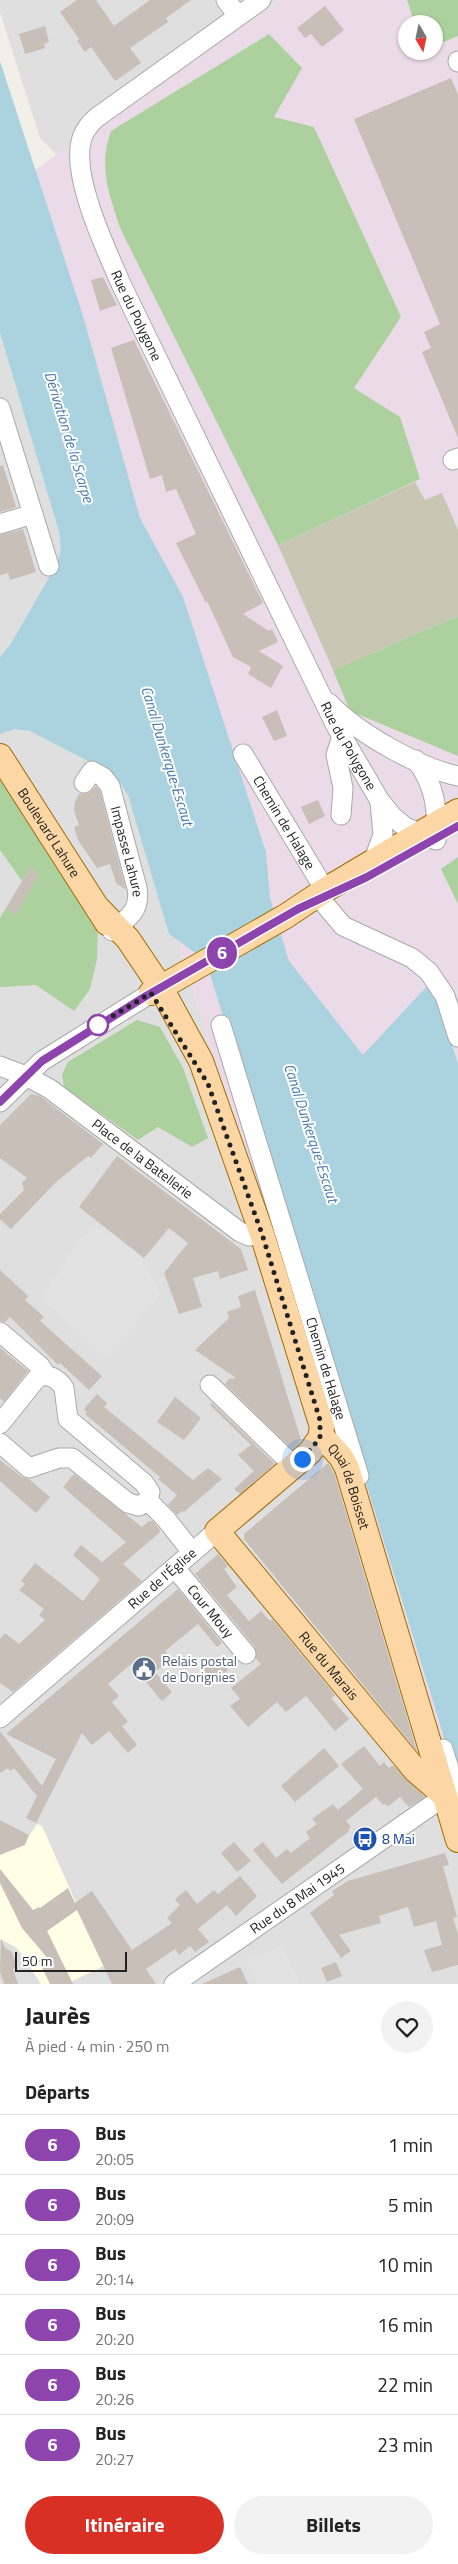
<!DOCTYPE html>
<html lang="fr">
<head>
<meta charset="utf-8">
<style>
	body { margin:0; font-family:"Titillium Web",sans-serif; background:#f2f2f2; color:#222; height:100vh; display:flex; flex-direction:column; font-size:19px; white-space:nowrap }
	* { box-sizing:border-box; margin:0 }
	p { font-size:16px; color:#767676 }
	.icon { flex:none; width:28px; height:28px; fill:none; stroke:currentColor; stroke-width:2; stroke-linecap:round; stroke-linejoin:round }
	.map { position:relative; height:1984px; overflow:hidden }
	.panel { display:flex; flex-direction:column; background:#fff; flex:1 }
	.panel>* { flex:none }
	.badge { padding:0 10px; border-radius:16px; font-size:18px; line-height:32px }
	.needle { width:32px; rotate:171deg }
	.tools { position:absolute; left:398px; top:15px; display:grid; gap:10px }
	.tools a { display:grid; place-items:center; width:45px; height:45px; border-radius:50%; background:#fff; box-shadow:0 1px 4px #0004; font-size:25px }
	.scale { position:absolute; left:15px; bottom:12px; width:112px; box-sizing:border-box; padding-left:5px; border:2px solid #222; border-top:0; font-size:14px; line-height:18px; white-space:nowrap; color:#222; -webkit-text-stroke:4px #fff; paint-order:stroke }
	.you { position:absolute; width:25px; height:25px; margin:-12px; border:4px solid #fff; border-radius:50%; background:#1a73e8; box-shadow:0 0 0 8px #1a73e833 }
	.map>.badge { position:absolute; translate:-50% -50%; box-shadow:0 0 0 2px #fff }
	h2 { padding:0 25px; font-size:19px; line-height:45px }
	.round { display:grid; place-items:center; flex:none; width:52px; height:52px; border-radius:26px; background:#f2f2f2 }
	.head { display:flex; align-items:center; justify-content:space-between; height:85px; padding:0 25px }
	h1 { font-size:24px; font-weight:700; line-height:38px }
	.primary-button { display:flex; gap:10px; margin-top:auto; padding:10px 25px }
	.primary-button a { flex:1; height:58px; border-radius:30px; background:#d93025; color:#fff; font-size:20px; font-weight:700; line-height:58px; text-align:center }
	.primary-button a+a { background:#f2f2f2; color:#222 }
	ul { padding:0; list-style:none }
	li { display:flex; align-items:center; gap:15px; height:60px; padding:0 25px; border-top:1px solid #e0e0e0 }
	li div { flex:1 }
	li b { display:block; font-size:19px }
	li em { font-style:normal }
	li .badge { min-width:55px; font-weight:700; text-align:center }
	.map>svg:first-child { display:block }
</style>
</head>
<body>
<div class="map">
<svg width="458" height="1984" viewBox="0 0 458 1984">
	<rect width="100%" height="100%" fill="#f2efe9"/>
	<g fill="#e0dfdf">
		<path d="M0,0H279L57,155L40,138L0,12Z"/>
		<path d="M0,333L59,532L61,548L60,558L55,567L10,645L0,657Z"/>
		<path d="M105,693L210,1048L402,1602L458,1805V1984H0V714Z"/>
	</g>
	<path fill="#ebdbe8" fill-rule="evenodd" d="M280,0H458V1805L402,1602L210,1048L83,617L0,194ZM406,24H434V51H406Z"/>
	<path fill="#ffffe5" d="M0,1820L29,1836L37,1824L42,1826L104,1966L66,1984H41L17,1948L0,1939Z"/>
	<path fill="#c7c7b4" d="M415,482L425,500L442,493L458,530V616L333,670L278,545Z"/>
	<g fill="#add19e">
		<path d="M407,0H458V36L434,46V24H415Z"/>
		<path d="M269,34L302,68L274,117L314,127L401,317L354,388L400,417L420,479L278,545L120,228C109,193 98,168 111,131Z"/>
		<path d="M458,616V756L350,711L333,670Z"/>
		<path d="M0,780H3L98,923L97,959L90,989L74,1011L36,985L0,987V918L6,908L16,914L38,876L31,866L22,881L0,850Z"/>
		<path d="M458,857V904L441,869Z"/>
		<path d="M137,1020L160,1027L183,1068L208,1138L192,1147L158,1127L138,1140L64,1087L62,1075L68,1062Z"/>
	</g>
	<g fill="#e2e2e2">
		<path d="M96,1226L102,1231L104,1227L144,1258L145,1266L161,1294L106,1357L41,1298L82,1236Z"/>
		<path d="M282,1945L301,1984H257L246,1961Z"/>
	</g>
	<path fill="#aad3df" d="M0,61L83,316L140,518L183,597L266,852L270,898L289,961L363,1055L428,985L436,994L458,1064V1783L210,974L197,954L169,934L128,795L117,778L109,772L30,731L15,729L0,734V657L10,645L55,567C62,555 61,546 59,532L0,333Z"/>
	<g fill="#c7bfb8">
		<path d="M77,0H96L114,26L150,0H191L166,18L168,22L130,48L141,63L115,81L91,47L85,52L77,41L79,39L60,12Z"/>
		<path d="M325,6L344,30L322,47L311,34L305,38L297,28Z"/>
		<path d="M45,26L49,42L44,44L45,48L25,54L19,34Z"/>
		<path d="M451,78L458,95V438L422,352L431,348L424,332L440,324L354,119Z"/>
		<path d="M103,277L117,305L100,311L91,280Z"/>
		<path d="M134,340L263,603L243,614L269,631L272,629L278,642L259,651L283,666L271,688L248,674L251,667L233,657L207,601L206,603L176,543L196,534L176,489L166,492L162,475L150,479L111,348Z"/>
		<path d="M3,465L16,507L0,512V466Z"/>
		<path d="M23,529L36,572L10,580L8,573L0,575V535Z"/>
		<path d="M277,710L287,736L274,741L262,717Z"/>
		<path d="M96,786L100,791L126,890L116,883L110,864L97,868L78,840L74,827L79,825L74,811L75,802L79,794L89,793Z"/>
		<path d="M318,800L325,816L309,824L301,807Z"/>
		<path d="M31,866L38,876L16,915L6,908Z"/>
		<path d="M31,1094L40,1096L103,1144L91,1158L88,1156L55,1183L11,1229L0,1219V1214L24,1190L22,1183L27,1178L0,1158V1125Z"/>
		<path d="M117,1156L241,1249L248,1270L220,1279L218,1271L193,1278L202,1307L179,1314L164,1273L188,1243L169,1228L144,1258L79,1207Z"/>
		<path d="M0,1270L28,1296L25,1300L44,1317L40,1321L102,1376L89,1390L60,1363L58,1365L10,1317L5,1322L0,1321Z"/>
		<path d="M255,1290L301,1440L292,1449L225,1384L229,1379L236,1378L195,1350L229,1318L227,1312L241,1307L238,1296Z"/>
		<path d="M0,1348L28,1371L4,1402L0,1398Z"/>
		<path d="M97,1394L107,1403L104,1407L193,1480L208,1468L222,1479L184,1512L182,1511L177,1515L168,1505L177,1495L158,1479L160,1477L85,1414L87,1412L84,1409Z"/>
		<path d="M175,1397L201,1418L184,1440L157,1422Z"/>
		<path d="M212,1403L275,1464L240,1494L234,1489L254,1471L238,1455L251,1445L210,1405Z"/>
		<path d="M0,1460L22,1477L29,1479L50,1497L36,1513L0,1481Z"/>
		<path d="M328,1463L334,1473L417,1751L244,1539V1534Z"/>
		<path d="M74,1474L142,1527L149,1521H153L160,1530L159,1533L123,1564L142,1581L13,1692L0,1683V1639L5,1633L19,1644L45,1620L39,1615L44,1609L19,1590L25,1584L21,1581L35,1563L83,1601L100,1579L73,1555L81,1545L102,1562L126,1542L63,1487Z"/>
		<path d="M218,1554L228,1566L224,1569L237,1587L227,1595L249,1621L261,1611L270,1621L272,1619L335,1695L331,1698L349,1719L335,1731L306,1696L286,1712L277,1702L248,1727L230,1706L240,1699L231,1688L261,1664L256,1659L255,1647L195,1574Z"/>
		<path d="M178,1589L222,1643L217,1647L198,1624L165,1651L172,1659L155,1672L172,1692L162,1701L131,1664L108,1684L119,1696L112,1702L128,1722L122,1726L137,1745L128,1753L109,1731L92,1745L82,1733L36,1823L26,1818L37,1796L14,1768L10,1771L8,1768L0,1773V1731L42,1786L56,1759L6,1734Z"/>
		<path d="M217,1657L228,1670L213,1683L202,1668Z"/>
		<path d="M364,1746L380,1766L384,1762L389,1768L393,1765L425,1797L409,1807L400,1797L388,1806L385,1804L383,1805L376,1797L346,1821L351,1827L348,1830L349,1831L282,1884L253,1850L263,1842L276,1858L287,1849L291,1853L310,1838L306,1832L317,1824L312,1819L333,1804L338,1810L363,1789L341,1764Z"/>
		<path d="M324,1748L339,1766L295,1802L281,1786Z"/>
		<path d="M0,1820L29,1835L25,1845L0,1855Z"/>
		<path d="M234,1842L251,1861L237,1872L221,1853Z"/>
		<path d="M445,1853L449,1865L443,1866L457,1917L453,1918L458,1934V1965L432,1972L424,1950L442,1945L436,1921L414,1927L408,1907L379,1916L381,1923L339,1935L351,1951L341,1958L310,1913L334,1895L332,1891L348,1881Z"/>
		<path d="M0,1869L33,1910L39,1907L40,1908L68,1888L75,1903L92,1891L132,1950L172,1923L167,1918L180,1905L175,1899L186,1890L197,1904L214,1890L218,1894L240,1876L257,1896L236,1916L227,1905L198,1929L209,1942L195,1952L190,1946L179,1955L175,1949L146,1969L156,1984H112L77,1910L47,1931L73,1984H50L38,1959L55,1967L22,1928L0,1883Z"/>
		<path d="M1,1938L5,1948L12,1952L17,1967L13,1969L18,1984H4L0,1972Z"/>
		<path d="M336,1962L342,1976L327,1982L321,1968Z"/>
		<path d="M240,1967L248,1984H202Z"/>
	</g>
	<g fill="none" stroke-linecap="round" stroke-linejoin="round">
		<defs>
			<g id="minor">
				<path d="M226,0L238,16"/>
				<path id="s1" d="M261,0L96,118C87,126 81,135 80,148C76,186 106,249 121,284L336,726L380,801L392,816L405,827L436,840C438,809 435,785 416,760"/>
				<path d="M458,61V62"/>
				<path d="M0,408L49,566"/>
				<path d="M453,460L458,458"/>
				<path d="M0,524L33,514"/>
				<path d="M329,703C356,732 419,768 458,776"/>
				<path id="s2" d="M243,754L325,890"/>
				<path id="s3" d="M84,783L92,771L103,777L110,786L137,888C141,911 128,918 112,931"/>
				<path d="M341,815L343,788L336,755L342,736"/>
				<path d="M373,862L383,835L380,802"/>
				<path d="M317,895L343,926L412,958L429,972L445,996L458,1037"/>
				<path id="s4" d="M221,1025L359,1476"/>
				<path id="s5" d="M0,1066L26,1076L50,1089L240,1232L249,1236L262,1234"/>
				<path d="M0,1102L42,1061L151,993"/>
				<path d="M0,1332L40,1366L46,1375"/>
				<path d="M210,1385L294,1466"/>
				<path d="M0,1424L37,1378C48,1372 58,1379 64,1388L68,1419L144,1483L150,1492L148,1501L139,1506L128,1503L72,1458H59L29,1468L0,1443"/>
				<path d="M148,1501L166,1519L192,1552"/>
				<path id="s6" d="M175,1568L246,1654"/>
				<path id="s7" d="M0,1718L217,1531"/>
				<path d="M443,1749L458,1798"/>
				<path id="s8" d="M174,1984L445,1796"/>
			</g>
			<g id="major">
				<path id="s9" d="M0,756L107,923"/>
				<path id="s10" d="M99,909L128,939L161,988L201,1061L262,1234L322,1427L320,1438L310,1452L217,1531L416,1771L445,1796"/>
				<path d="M151,993L286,916L325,890L458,811"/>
				<path id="s11" d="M321,1435L341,1457L347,1468L458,1840"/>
			</g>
		</defs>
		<use href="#minor" stroke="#a9a9a9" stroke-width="21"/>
		<use href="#major" stroke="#a06b00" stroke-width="26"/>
		<use href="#minor" stroke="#fff" stroke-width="19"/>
		<use href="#major" stroke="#fcd6a4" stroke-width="24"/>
	</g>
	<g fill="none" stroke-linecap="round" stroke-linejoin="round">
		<defs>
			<path id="line" d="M0,1102L42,1061L146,996L298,909L367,877L458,826"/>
		</defs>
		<use href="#line" stroke="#fff" stroke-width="11"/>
		<use href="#line" stroke="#8e44ad" stroke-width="8"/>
		<path stroke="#222" stroke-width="5" stroke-dasharray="0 9" d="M98,1025L151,993L208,1084L262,1234L320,1420V1438L302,1459"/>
	</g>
	<defs>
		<symbol id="civic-disc" viewBox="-11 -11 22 22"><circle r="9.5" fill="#5c6f8a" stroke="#fff"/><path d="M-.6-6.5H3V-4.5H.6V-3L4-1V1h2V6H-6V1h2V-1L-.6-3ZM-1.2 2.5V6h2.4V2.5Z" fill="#fff"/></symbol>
		<symbol id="bus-disc" viewBox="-11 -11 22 22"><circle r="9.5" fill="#1a4fb4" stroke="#fff"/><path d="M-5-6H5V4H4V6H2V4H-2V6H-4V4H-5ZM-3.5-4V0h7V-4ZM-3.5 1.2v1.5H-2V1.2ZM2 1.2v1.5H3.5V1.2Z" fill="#fff"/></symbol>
	</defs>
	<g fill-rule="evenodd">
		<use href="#civic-disc" x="130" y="1655" width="28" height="28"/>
		<use href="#bus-disc" x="351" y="1825" width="28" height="28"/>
	</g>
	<circle fill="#fff" stroke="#8e44ad" stroke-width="2.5" cx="98" cy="1025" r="10"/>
	<g text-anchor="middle" stroke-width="4" stroke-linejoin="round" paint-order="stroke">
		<g font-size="14" fill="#222" stroke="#fff">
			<text dy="5" stroke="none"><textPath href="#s1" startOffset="416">Rue du Polygone</textPath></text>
			<text dy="5" stroke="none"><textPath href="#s1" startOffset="896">Rue du Polygone</textPath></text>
			<text dy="5" stroke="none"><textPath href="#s2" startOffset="80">Chemin de Halage</textPath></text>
			<text dy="5" stroke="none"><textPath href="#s9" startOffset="91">Boulevard Lahure</textPath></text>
			<text dy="5" stroke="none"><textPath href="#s3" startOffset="106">Impasse Lahure</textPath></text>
			<text dy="5" stroke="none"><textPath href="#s5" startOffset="171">Place de la Batellerie</textPath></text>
			<text dy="5" stroke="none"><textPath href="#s4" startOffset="359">Chemin de Halage</textPath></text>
			<text dy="5" stroke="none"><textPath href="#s11" startOffset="60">Quai de Boisset</textPath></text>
			<text dy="5" stroke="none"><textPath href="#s7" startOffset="214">Rue de l'Église</textPath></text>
			<text dy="5" stroke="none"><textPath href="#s6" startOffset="56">Cour Mouy</textPath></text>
			<text dy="5" stroke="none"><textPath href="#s10" startOffset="895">Rue du Marais</textPath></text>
			<text dy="5" stroke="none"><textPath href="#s8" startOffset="150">Rue du 8 Mai 1945</textPath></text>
		</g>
		<g font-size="14" fill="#4e5e75" stroke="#fff" text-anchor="start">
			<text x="162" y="1666">Relais postal<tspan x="162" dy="16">de Dorignies</tspan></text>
		</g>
		<g font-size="14" fill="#164399" stroke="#fff" text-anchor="start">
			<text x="382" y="1844">8 Mai</text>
		</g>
		<g font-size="15" font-style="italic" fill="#4a7aab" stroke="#fff">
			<text transform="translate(69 437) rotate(73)" y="5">Dérivation de la Scarpe</text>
			<text transform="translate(167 756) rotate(73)" y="5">Canal Dunkerque-Escaut</text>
			<text transform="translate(311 1133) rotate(72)" y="5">Canal Dunkerque-Escaut</text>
		</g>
	</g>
</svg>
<div class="tools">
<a><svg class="needle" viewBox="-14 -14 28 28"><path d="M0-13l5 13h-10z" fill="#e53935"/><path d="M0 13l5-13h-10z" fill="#767676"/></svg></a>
</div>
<div class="scale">50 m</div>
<div class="you" style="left:302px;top:1459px"></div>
<b class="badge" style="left:222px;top:953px;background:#8e44ad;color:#fff">6</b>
</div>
<section class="panel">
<div class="head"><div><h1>Jaurès</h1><p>À pied · 4 min · 250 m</p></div><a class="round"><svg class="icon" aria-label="heart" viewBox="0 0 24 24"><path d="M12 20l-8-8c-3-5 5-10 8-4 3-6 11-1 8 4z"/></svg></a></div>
<h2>Départs</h2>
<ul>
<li><span class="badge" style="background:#8e44ad;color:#fff">6</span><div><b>Bus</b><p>20:05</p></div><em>1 min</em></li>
<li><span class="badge" style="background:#8e44ad;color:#fff">6</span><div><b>Bus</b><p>20:09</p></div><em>5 min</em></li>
<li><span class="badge" style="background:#8e44ad;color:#fff">6</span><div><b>Bus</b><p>20:14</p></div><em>10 min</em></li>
<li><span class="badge" style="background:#8e44ad;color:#fff">6</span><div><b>Bus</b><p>20:20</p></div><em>16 min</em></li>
<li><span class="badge" style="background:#8e44ad;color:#fff">6</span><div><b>Bus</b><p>20:26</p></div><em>22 min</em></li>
<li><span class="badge" style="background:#8e44ad;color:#fff">6</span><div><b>Bus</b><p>20:27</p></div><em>23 min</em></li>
</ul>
<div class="primary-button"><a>Itinéraire</a><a>Billets</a></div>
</section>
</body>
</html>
